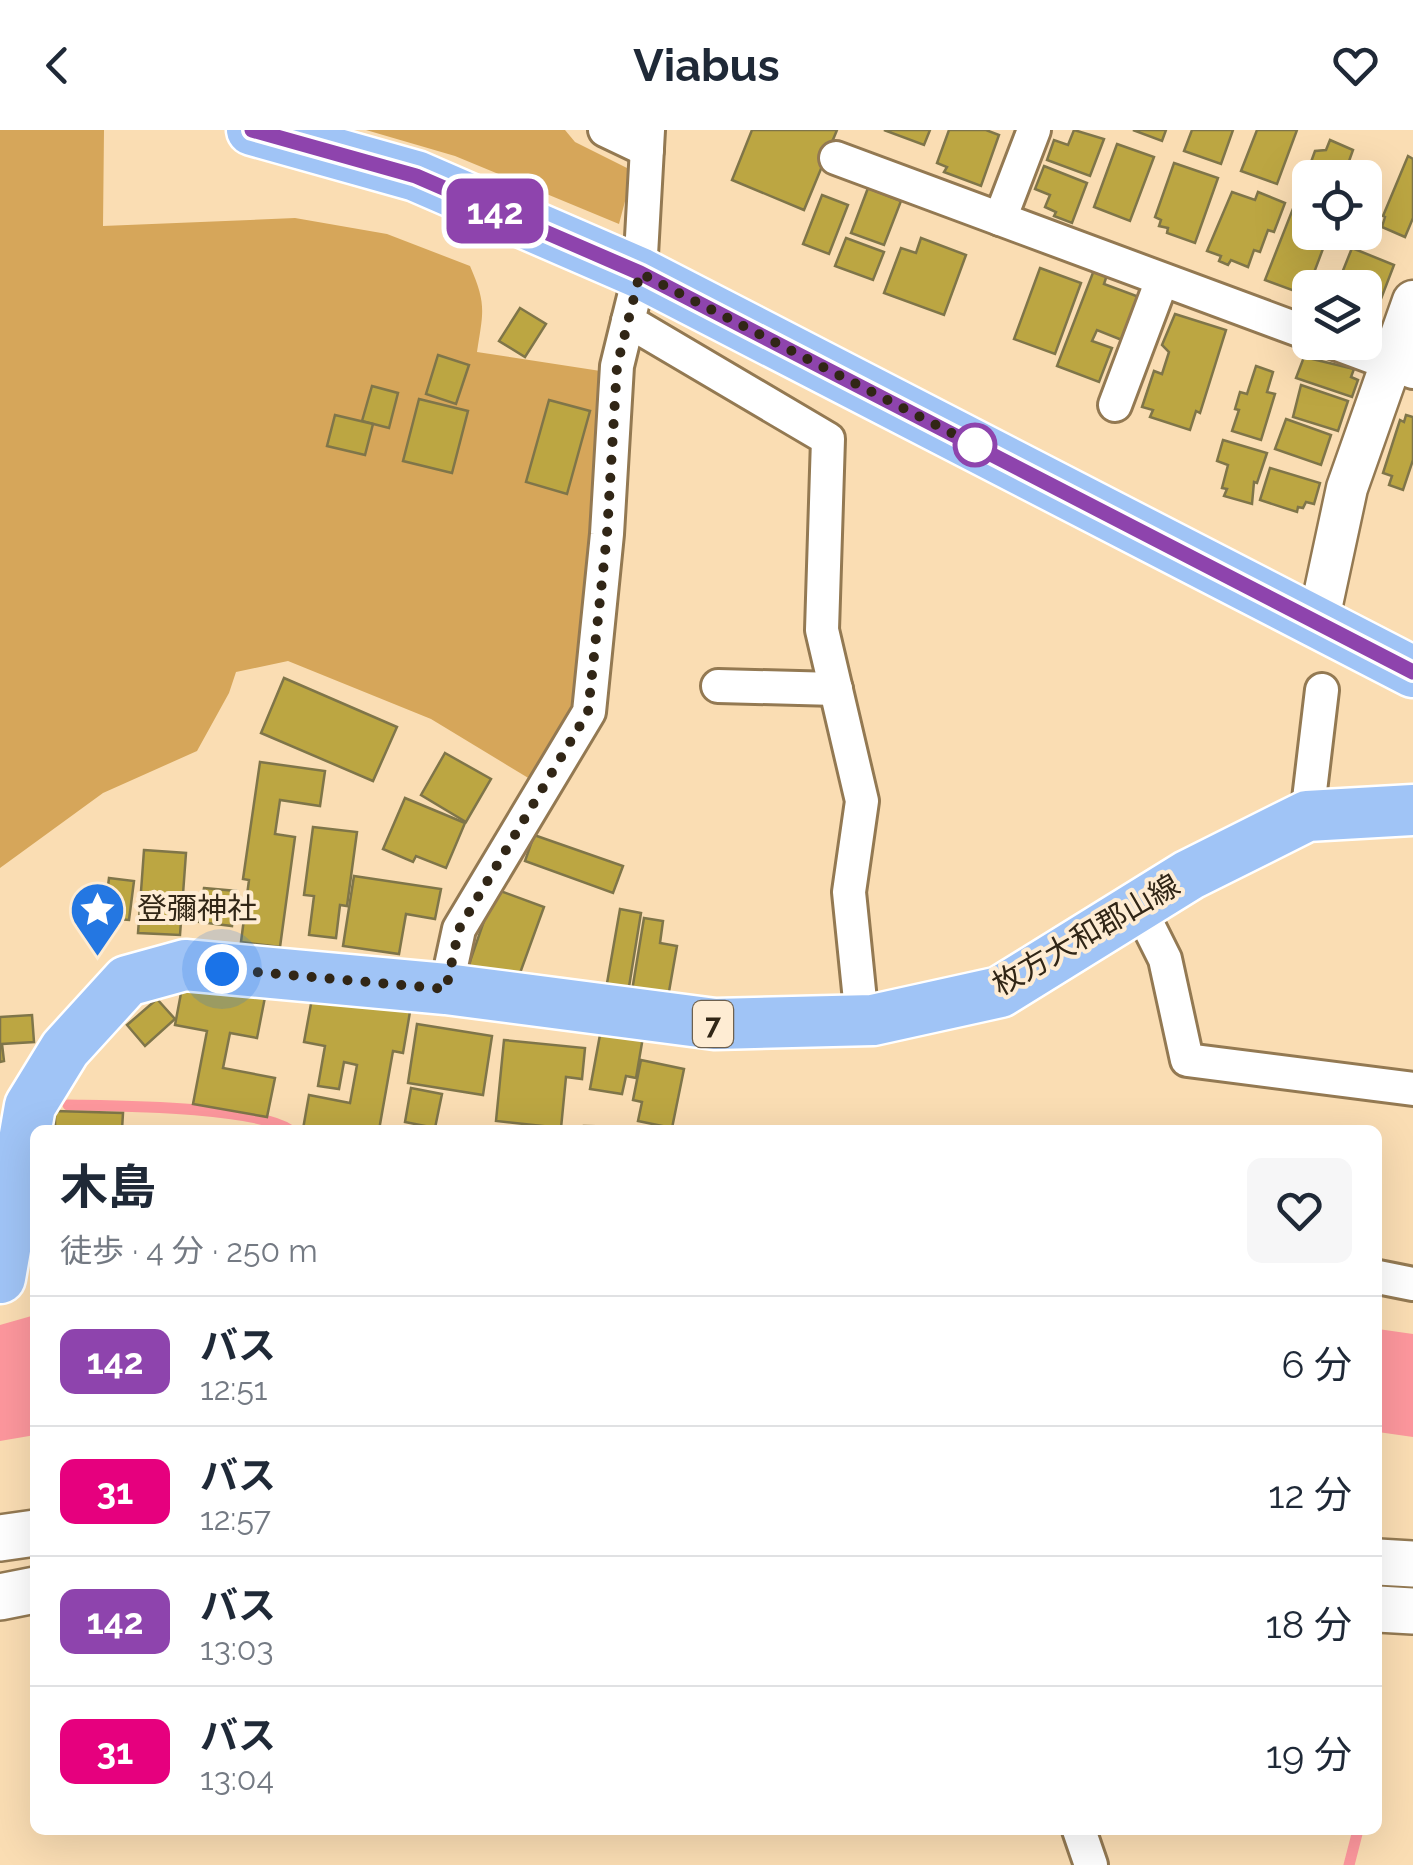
<!DOCTYPE html>
<html lang="ja">
<head>
<meta charset="utf-8">
<style>
	body { margin:0; font-family:Raleway,"Noto Sans JP",sans-serif; background:#f6f6f7; color:#1f2937; height:100vh; display:flex; flex-direction:column; font-size:38px; white-space:nowrap }
	* { box-sizing:border-box; margin:0 }
	p { font-size:32px; color:#747a83 }
	.icon { flex:none; width:55px; height:55px; fill:none; stroke:currentColor; stroke-width:2; stroke-linecap:round; stroke-linejoin:round }
	.map { position:relative; flex:1; overflow:hidden }
	.panel { position:absolute; left:30px; top:995px; width:1352px; height:710px; display:flex; flex-direction:column; background:#fff; border-radius:15px; box-shadow:0 10px 40px #0002 }
	.panel>* { flex:none }
	.badge { padding:0 20px; border-radius:15px; font-size:35px; line-height:65px }
	.fabs { position:absolute; left:1292px; top:30px; display:grid; gap:20px }
	.fabs a { display:grid; place-items:center; width:90px; height:90px; border-radius:15px; background:#fff; box-shadow:0 10px 40px #0002; font-size:50px }
	.you { position:absolute; width:50px; height:50px; margin:-25px; border:8px solid #fff; border-radius:50%; background:#1a73e8; box-shadow:0 0 0 15px #1a73e833 }
	.map>.badge { position:absolute; translate:-50% -50%; box-shadow:0 0 0 5px #fff }
	.round { display:grid; place-items:center; flex:none; width:105px; height:105px; border-radius:15px; background:#f6f6f7 }
	.overview { display:flex; align-items:center; justify-content:space-between; height:170px; padding:0 30px }
	h1 { font-size:48px; font-weight:700; line-height:75px }
	ul { padding:0; list-style:none }
	li { display:flex; align-items:center; gap:30px; height:130px; padding:0 30px; border-top:2px solid #e0e1e3 }
	li div { flex:1 }
	li b { display:block; font-size:38px }
	li em { font-style:normal }
	li .badge { min-width:110px; font-weight:700; text-align:center }
	header { display:flex; justify-content:space-between; align-items:center; height:130px; padding:0 30px; background:#fff; font-size:45px; font-weight:700 }
	.map>svg:first-child { display:block }
</style>
</head>
<body>
<header><svg class="icon" aria-label="back" viewBox="0 0 24 24"><path d="M15 5l-7 7 7 7"/></svg>Viabus<svg class="icon" aria-label="heart" viewBox="0 0 24 24"><path d="M12 20l-8-8c-3-5 5-10 8-4 3-6 11-1 8 4z"/></svg></header>
<div class="map">
<svg width="1413" height="1735" viewBox="0 0 1413 1735">
	<rect width="100%" height="100%" fill="#faddb3"/>
	<g fill="#d6a65a">
		<path d="M0,0H104L103,96L295,88L387,104L470,136C487,175 483,182 477,222L607,242L586,553L553,628L530,649L431,589L288,531L236,542L229,563L197,621L103,663L0,738Z"/>
		<path d="M366,0H565L575,12L633,41L619,94L455,26Z"/>
	</g>
	<g fill="#fd979d">
		<path d="M35,1185V1305L0,1311V1195Z"/>
		<path d="M1378,1199L1413,1204V1307L1378,1302Z"/>
	</g>
	<g fill="none" stroke-linecap="round" stroke-linejoin="round">
		<g stroke="#fd979d" stroke-width="11">
			<path d="M68,975C116,976 253,976 290,1000"/>
			<path d="M1349,1735L1358,1700"/>
		</g>
	</g>
	<g fill="#bca642" stroke="#7f7549" stroke-width="2.5">
		<path d="M752,0H837L804,80L732,50Z"/>
		<path d="M884,0H930L924,15Z"/>
		<path d="M949,0H986L999,5L981,56L944,42L947,37L937,33Z"/>
		<path d="M1074,0L1104,9L1090,46L1047,30L1054,10L1068,15Z"/>
		<path d="M1133,0H1166L1162,11Z"/>
		<path d="M1192,0H1233L1221,34L1184,21Z"/>
		<path d="M1257,0H1297L1277,54L1241,41Z"/>
		<path d="M1330,10L1353,20L1343,48H1310V69L1299,65L1315,21L1326,20Z"/>
		<path d="M1117,14L1154,27L1130,91L1094,77Z"/>
		<path d="M1408,26L1413,29V88L1405,107L1382,97L1385,87L1383,86Z"/>
		<path d="M1174,33L1218,48L1195,113L1167,103L1168,98L1159,96L1161,90L1155,87Z"/>
		<path d="M1044,36L1087,53L1072,93L1054,86L1056,82L1045,77L1050,65L1035,59Z"/>
		<path d="M868,58L901,71L884,115L851,103Z"/>
		<path d="M1232,62L1255,70L1258,62L1285,73L1274,102L1268,100L1260,122L1254,120L1248,137L1231,130L1228,135L1219,131L1221,126L1207,121Z"/>
		<path d="M822,65L848,75L829,124L803,114Z"/>
		<path d="M1294,76L1310,82V102H1325L1324,107L1327,108L1312,148L1307,145L1300,163L1265,150Z"/>
		<path d="M846,108L884,122L873,150L835,136Z"/>
		<path d="M921,108L966,125L944,185L884,163L901,118L916,123Z"/>
		<path d="M1352,118L1394,135L1371,195L1365,193V158H1336Z"/>
		<path d="M1040,138L1081,153L1055,224L1014,209Z"/>
		<path d="M1094,140L1107,145L1104,154L1139,167L1122,210L1097,200L1092,211L1112,218L1099,252L1057,236Z"/>
		<path d="M520,178L546,194L525,227L499,211Z"/>
		<path d="M1175,184L1226,200L1200,283L1196,281L1190,300L1150,287L1153,280L1142,277L1154,241L1162,244L1169,222L1162,215Z"/>
		<path d="M438,225L469,235L456,274L426,264Z"/>
		<path d="M1304,227L1354,239L1351,247L1358,250L1352,267L1296,248Z"/>
		<path d="M1256,236L1273,242L1267,262L1275,264L1261,310L1232,301L1239,280L1235,279L1240,262L1247,264Z"/>
		<path d="M1301,255L1348,271L1338,301L1293,287Z"/>
		<path d="M372,256L398,263L389,298L362,291Z"/>
		<path d="M419,269L468,281L452,343L403,331Z"/>
		<path d="M549,270L590,281L567,364L526,352Z"/>
		<path d="M335,285L373,294L365,325L327,316Z"/>
		<path d="M1406,285L1413,287V330L1403,360L1389,355L1392,346L1383,343L1400,290L1404,292Z"/>
		<path d="M1286,289L1331,305L1321,335L1275,319Z"/>
		<path d="M1223,310L1267,323L1257,353L1254,352L1252,374L1224,366L1227,359L1222,358L1228,335L1217,331Z"/>
		<path d="M1270,338L1320,353L1314,374L1306,372L1303,378L1298,377L1297,382L1260,370Z"/>
		<path d="M284,548L397,597L373,651L261,603Z"/>
		<path d="M445,623L491,649L466,692L421,665Z"/>
		<path d="M260,632L325,641L320,676L280,670L275,704L295,707L280,817L241,812L249,750L243,749Z"/>
		<path d="M405,668L465,693L446,738L416,726L413,732L383,719Z"/>
		<path d="M313,697L357,702L347,776L340,775L336,808L309,805L314,766L304,765Z"/>
		<path d="M534,705L623,736L613,763L525,731Z"/>
		<path d="M144,720L186,723L180,805L138,803Z"/>
		<path d="M354,746L441,759L435,789L406,784L399,824L343,816Z"/>
		<path d="M109,748L134,751L129,790L104,788Z"/>
		<path d="M204,758L236,761L232,796L199,792Z"/>
		<path d="M495,759L544,777L515,857L467,840Z"/>
		<path d="M620,779L641,783L628,863L606,859Z"/>
		<path d="M644,788L663,791L660,813L677,816L667,873L631,867Z"/>
		<path d="M185,842L267,857L257,908L230,903L223,938L275,948L267,987L193,974L207,901L175,895Z"/>
		<path d="M315,852L412,870L403,923L393,921L379,1000L303,999L309,965L350,973L357,935L344,932L339,959L318,956L325,916L304,912Z"/>
		<path d="M157,869L175,889L145,916L127,895Z"/>
		<path d="M32,885L34,912L2,914L4,931L0,932V887Z"/>
		<path d="M417,894L492,906L483,965L408,953Z"/>
		<path d="M602,894L644,901L636,948L626,946L622,964L590,959Z"/>
		<path d="M504,910L585,918L582,949L566,947L561,998L496,991Z"/>
		<path d="M641,930L684,939L672,998L638,991L642,972L633,970Z"/>
		<path d="M411,958L442,964L435,998L405,992Z"/>
		<path d="M55,981L123,983L122,1000H55Z"/>
		<path d="M584,996L631,997V1000H584Z"/>
	</g>
	<g fill="none" stroke-linecap="round" stroke-linejoin="round">
		<defs>
			<g id="minor">
				<path d="M605,0L647,20"/>
				<path d="M648,0L640,143L628,191L828,309L822,500L862,671L849,762L862,890"/>
				<path d="M836,28L1310,204"/>
				<path d="M1000,89L1034,0"/>
				<path d="M1332,212L1413,242"/>
				<path d="M1115,275L1162,150"/>
				<path d="M718,556L836,559"/>
				<path d="M1307,686L1322,560"/>
				<path d="M1139,777L1165,829L1187,930L1413,959"/>
				<path d="M446,859L459,799L589,582L607,404L617,236L628,191"/>
				<path d="M1378,1147L1413,1154"/>
				<path d="M1079,1700L1091,1735"/>
			</g>
			<path id="tertiary" d="M1318,493L1347,358L1413,171"/>
			<g id="secondary">
				<path d="M0,1408L35,1403"/>
				<path d="M1378,1432L1413,1434"/>
				<path d="M0,1467L35,1460"/>
				<path d="M1378,1479L1413,1481"/>
			</g>
			<g id="primary">
				<path d="M252,0L416,46L640,143L1413,542"/>
				<path d="M0,1148L30,976L65,919L127,851L185,835L446,859L715,894L873,890L1000,862L1189,745L1307,686L1413,680"/>
			</g>
		</defs>
		<use href="#minor" stroke="#937952" stroke-width="38"/>
		<use href="#tertiary" stroke="#937952" stroke-width="45"/>
		<use href="#secondary" stroke="#937952" stroke-width="50"/>
		<use href="#primary" stroke="#fff" stroke-width="55"/>
		<use href="#minor" stroke="#fff" stroke-width="32"/>
		<use href="#tertiary" stroke="#fff" stroke-width="40"/>
		<use href="#secondary" stroke="#fff" stroke-width="45"/>
		<use href="#primary" stroke="#a0c4f6" stroke-width="50"/>
	</g>
	<g fill="none" stroke-linecap="round" stroke-linejoin="round">
		<defs>
			<path id="line" d="M252,0L416,46L640,143L1413,542"/>
		</defs>
		<use href="#line" stroke="#fff" stroke-width="22"/>
		<use href="#line" stroke="#8e44ad" stroke-width="15"/>
		<path stroke="#312616" stroke-width="10" stroke-dasharray="0 18" d="M222,839L446,859L459,799L588,582L607,404L617,236L640,143L975,315"/>
	</g>
	<defs>
		<symbol id="sight-pin" viewBox="-11 -11 22 30"><path d="M0 17L-7.5 6A9.5 9.5 0 1 1 7.5 6Z" fill="#2477e2" stroke="#feecd3"/><path d="M0-6L1.8-2.2L6-1.7L2.9 1.2L3.7 5.4L0 3.3L-3.7 5.4L-2.9 1.2L-6-1.7L-1.8-2.2Z" fill="#fff"/></symbol>
	</defs>
	<g fill-rule="evenodd">
		<use href="#sight-pin" x="66" y="748" width="63" height="86"/>
	</g>
	<circle fill="#fff" stroke="#8e44ad" stroke-width="5" cx="975" cy="315" r="20"/>
	<g text-anchor="middle" stroke-width="8" stroke-linejoin="round" paint-order="stroke">
		<rect fill="#feecd3" stroke="#6e614f" stroke-width="2.5" x="693" y="871" width="40" height="46" rx="8"/>
		<g font-size="28" font-weight="bold" fill="#312616">
			<text x="713" y="904">7</text>
		</g>
		<g font-size="30" fill="#312616" stroke="#feecd3" text-anchor="start">
			<text x="137" y="789">登彌神社</text>
		</g>
		<g font-size="30" fill="#312616" stroke="#feecd3">
			<text transform="translate(1086 805) rotate(-30)" y="10">枚方大和郡山線</text>
		</g>
	</g>
</svg>
<div class="fabs">
<a><svg class="icon" aria-label="locate" viewBox="0 0 24 24"><circle cx="12" cy="12" r="6"/><path d="M12 2v4M12 18v4M2 12h4M18 12h4"/></svg></a>
<a><svg class="icon" aria-label="layers" viewBox="0 0 24 24"><path d="M12 4l9 5-9 5-9-5zM3 14l9 5 9-5"/></svg></a>
</div>
<div class="you" style="left:222px;top:839px"></div>
<b class="badge" style="left:495px;top:81px;background:#8e44ad;color:#fff">142</b>
<section class="panel">
<div class="overview"><div><h1>木島</h1><p>徒歩 · 4 分 · 250 m</p></div><a class="round"><svg class="icon" aria-label="heart" viewBox="0 0 24 24"><path d="M12 20l-8-8c-3-5 5-10 8-4 3-6 11-1 8 4z"/></svg></a></div>
<ul>
<li><span class="badge" style="background:#8e44ad;color:#fff">142</span><div><b>バス</b><p>12:51</p></div><em>6 分</em></li>
<li><span class="badge" style="background:#e6007e;color:#fff">31</span><div><b>バス</b><p>12:57</p></div><em>12 分</em></li>
<li><span class="badge" style="background:#8e44ad;color:#fff">142</span><div><b>バス</b><p>13:03</p></div><em>18 分</em></li>
<li><span class="badge" style="background:#e6007e;color:#fff">31</span><div><b>バス</b><p>13:04</p></div><em>19 分</em></li>
</ul>
</section>
</div>
</body>
</html>
